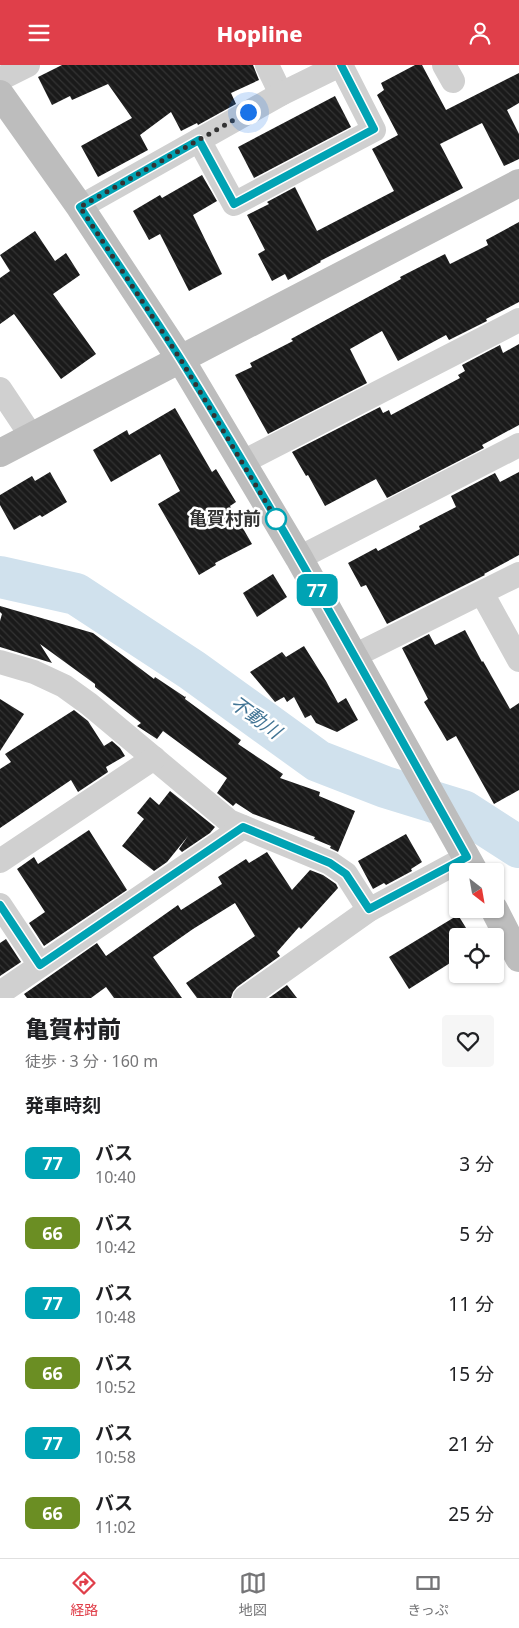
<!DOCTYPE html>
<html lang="ja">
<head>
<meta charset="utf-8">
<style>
	body { margin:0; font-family:"Noto Sans","Noto Sans JP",sans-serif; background:#f6f6f6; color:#202124; height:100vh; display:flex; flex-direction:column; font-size:19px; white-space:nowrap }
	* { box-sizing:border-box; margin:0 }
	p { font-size:16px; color:#757577 }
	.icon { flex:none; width:28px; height:28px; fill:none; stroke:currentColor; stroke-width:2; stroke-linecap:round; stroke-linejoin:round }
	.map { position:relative; height:933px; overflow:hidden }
	.sheet { display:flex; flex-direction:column; background:#fff; flex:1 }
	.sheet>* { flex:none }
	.badge { padding:0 10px; border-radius:8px; font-size:18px; line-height:32px }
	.needle { width:32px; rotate:149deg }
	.buttons { position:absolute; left:449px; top:798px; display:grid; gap:10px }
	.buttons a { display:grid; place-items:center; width:55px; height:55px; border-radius:5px; background:#fff; box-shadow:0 1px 4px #0004; font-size:25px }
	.you { position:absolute; width:25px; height:25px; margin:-12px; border:4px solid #fff; border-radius:50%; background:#1a73e8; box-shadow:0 0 0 8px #1a73e833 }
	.map>.badge { position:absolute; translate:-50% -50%; box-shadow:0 0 0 2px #fff }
	h2 { padding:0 25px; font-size:19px; line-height:45px }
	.round { display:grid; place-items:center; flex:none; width:52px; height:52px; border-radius:5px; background:#f6f6f6 }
	.headline { display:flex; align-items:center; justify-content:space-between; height:85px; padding:0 25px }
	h1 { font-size:24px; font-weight:800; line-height:38px }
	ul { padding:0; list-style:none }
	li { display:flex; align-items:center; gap:15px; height:70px; padding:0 25px }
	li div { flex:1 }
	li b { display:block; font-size:19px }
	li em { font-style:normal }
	li .badge { min-width:55px; font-weight:700; text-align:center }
	header { display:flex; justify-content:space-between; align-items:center; height:65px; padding:0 25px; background:#e03f4a; color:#fff; font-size:22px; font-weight:800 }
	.tabs { display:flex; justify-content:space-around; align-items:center; height:70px; border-top:1px solid #e0e0e0; background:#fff; font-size:14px; color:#757577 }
	.tabs a { display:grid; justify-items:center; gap:2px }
	.tabs .selected { color:#e03f4a }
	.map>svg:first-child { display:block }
</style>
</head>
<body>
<header><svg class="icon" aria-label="menu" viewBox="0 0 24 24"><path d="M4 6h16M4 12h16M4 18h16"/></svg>Hopline<svg class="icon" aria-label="person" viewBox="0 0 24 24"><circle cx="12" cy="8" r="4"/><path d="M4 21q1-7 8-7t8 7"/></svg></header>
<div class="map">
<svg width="519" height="933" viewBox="0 0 519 933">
	<defs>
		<pattern id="building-back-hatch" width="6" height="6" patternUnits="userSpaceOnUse" patternTransform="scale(1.25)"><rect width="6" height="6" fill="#1a1a1a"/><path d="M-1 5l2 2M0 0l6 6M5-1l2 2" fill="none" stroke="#333"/></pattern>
	</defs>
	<rect width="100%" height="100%" fill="#fff"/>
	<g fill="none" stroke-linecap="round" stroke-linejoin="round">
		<path stroke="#d0e1ed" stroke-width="42" d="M0,512L76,529L192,605L318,696L385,722L463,746L519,782"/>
	</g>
	<g fill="url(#building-back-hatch)">
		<path d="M62,0H253L259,15L231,28L236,39L198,60L197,58L181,66L171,47L140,70L148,85L98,112L81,81L132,53L108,19L72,35L70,31L52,40L38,12Z"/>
		<path d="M415,0H422L446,45L519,8V38L507,45L519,69V94L504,101L482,58L440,79L463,123L320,196L321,197L288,215L285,209L272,216L258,189L265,185L247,150L269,139L267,137L295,122L317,166L394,126L372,84L398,70L377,30L384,25L381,18Z"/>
		<path d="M335,31L351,62L254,113L238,82Z"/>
		<path d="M202,110L217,136L193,150L222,209L189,226L160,169L149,175L133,146L160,130L162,133Z"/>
		<path d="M519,157V237L486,254L487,256L449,275L446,270L398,296L382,266L350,284L367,318L268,369L235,310L252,302L250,298L293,276L291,274L401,214L400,212L445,189L450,199L488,180L486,175Z"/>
		<path d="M35,166L55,196L66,188L80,210L53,229L96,289L61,314L14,249L0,259V213L10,206L0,190Z"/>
		<path d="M519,279V360L482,380L484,383L387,433L376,414L325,441L308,410L306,411L292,387L380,342L383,348L389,345L391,350L460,313L458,310L465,306L462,300L500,280L503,288Z"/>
		<path d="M175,343L212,407L216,404L236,437L230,441L252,479L215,498L216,500L199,510L158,439L180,426L160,389L111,417L93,385L127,365L129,370Z"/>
		<path d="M50,407L67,437L42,452L40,450L14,465L0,440V430L32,411L35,416Z"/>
		<path d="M519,407V490L484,509L485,510L387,559L366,520L361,522L348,498L376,483L378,486L420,464L419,461L456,442L451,431L495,408L500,417Z"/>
		<path d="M273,509L287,532L257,552L243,528Z"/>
		<path d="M0,541L93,568L154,614L155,612L185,632L186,631L185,634L241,675L238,679L283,709L280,713L320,727L319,731L355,746L338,787L330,783L331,781L314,774L315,772L253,749L236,738L233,741L217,728L227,713L163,666L157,674L137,661L141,658L95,622V619L40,579L52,598L0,582V556L2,549L0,547Z"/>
		<path d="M465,565L482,597L483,596L510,644L519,638V725L494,739L456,671L447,676L424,637L428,634L402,583L429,569L435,580Z"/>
		<path d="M304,581L326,616L338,638L346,633L358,655L337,667L316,658L311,650L305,653L294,632L287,637L284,632L275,637L250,607L282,587L286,592Z"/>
		<path d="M0,634L24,649L0,686Z"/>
		<path d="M74,645L88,656L104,681L112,676L120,683L125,691L106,702L108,707L78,727L71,715L0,763V704L11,697L5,689Z"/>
		<path d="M170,726L215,762L210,768L182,787L179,784L188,771L167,797L154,806L122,781L144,754L137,748L150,732L159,740Z"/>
		<path d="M89,765L127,825L44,881L29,858L45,847L17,804L34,792L38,799Z"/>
		<path d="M406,769L422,797L411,804L412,806L386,820L384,818L373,824L358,796Z"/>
		<path d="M267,787L292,825L310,805L323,810L336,819L338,823L301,864L299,862L277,887L280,891L237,922L233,927L231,933H197L186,918L255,871L235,838L193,864L153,892L182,933H114L106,922L91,933H27L24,929L97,878L106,891L178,840L181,845L222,819L218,812L246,794L249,798Z"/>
		<path d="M458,850L471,871H458V893L409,924L389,892Z"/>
		<path d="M6,874L21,897L0,911V878Z"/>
		<path d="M287,920L297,933H269Z"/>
	</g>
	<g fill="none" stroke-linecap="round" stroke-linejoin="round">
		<g stroke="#d0d0d0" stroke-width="24">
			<path d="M267,0L281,29"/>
			<path d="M444,0L453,16"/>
			<path d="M0,14L28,0"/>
			<path d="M199,75L234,139L374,65L341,0"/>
			<path d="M80,142L281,29L340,0"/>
			<path d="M0,324L32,372"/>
			<path d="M243,397L519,255"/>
			<path d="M299,493L519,380"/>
			<path d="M482,528L519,595"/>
			<path d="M354,591L519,509"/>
			<path d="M0,597L34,607L64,621L89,639L229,756L330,798L346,809L369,845"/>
			<path d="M0,796L154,693"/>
			<path d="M0,840L40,900"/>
			<path d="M0,928L243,762"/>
			<path d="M245,933L369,845L467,792"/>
		</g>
		<g stroke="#bdbdbd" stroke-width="28">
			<path d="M0,29L80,142L181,295L299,493L474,806"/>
			<path d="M0,388L519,118"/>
			<path d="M494,844L519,893"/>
		</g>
	</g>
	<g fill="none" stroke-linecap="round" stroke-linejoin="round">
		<defs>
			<path id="line" d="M0,840L40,900L243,762L330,798L346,809L369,844L467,792C374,626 283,459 183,298C150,245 114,194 80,142L199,75L234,139L374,64L341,0"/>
		</defs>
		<use href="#line" stroke="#fff" stroke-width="11"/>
		<use href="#line" stroke="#00a3b4" stroke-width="8"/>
		<path stroke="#333" stroke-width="5" stroke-dasharray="0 9" d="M248,47L80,142L181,295L280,461L276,454"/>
	</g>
	<circle fill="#fff" stroke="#00a3b4" stroke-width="2.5" cx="276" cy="454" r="10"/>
	<g text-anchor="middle" stroke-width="5" stroke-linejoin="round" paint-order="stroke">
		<g font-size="18" font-weight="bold" fill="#333" stroke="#fff" text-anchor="end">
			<text x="261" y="460">亀賀村前</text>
		</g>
		<g font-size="19" font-style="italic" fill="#427494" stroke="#fff">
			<text transform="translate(256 652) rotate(36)" y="7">不動川</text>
		</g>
	</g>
</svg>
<div class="buttons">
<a><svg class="needle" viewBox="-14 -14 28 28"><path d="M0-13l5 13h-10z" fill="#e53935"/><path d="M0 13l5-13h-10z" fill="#757577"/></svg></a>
<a><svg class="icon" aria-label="locate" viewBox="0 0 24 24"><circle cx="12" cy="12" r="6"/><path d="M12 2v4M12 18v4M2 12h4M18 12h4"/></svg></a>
</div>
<div class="you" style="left:248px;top:47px"></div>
<b class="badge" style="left:317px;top:525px;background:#00a3b4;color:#fff">77</b>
</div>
<section class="sheet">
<div class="headline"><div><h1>亀賀村前</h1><p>徒歩 · 3 分 · 160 m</p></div><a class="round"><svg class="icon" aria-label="heart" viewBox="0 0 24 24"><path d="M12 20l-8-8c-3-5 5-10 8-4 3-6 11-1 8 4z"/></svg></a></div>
<h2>発車時刻</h2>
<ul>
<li><span class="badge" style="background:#00a3b4;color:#fff">77</span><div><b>バス</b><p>10:40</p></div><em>3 分</em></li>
<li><span class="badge" style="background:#6b8e23;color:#fff">66</span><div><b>バス</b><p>10:42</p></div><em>5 分</em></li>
<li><span class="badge" style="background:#00a3b4;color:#fff">77</span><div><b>バス</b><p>10:48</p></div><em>11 分</em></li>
<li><span class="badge" style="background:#6b8e23;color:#fff">66</span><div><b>バス</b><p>10:52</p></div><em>15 分</em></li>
<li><span class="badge" style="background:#00a3b4;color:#fff">77</span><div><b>バス</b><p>10:58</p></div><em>21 分</em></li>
<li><span class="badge" style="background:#6b8e23;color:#fff">66</span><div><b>バス</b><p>11:02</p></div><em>25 分</em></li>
</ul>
</section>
<nav class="tabs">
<a class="selected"><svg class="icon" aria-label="directions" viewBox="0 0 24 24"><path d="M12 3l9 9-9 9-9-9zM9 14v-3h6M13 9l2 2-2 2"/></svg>経路</a>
<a><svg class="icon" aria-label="map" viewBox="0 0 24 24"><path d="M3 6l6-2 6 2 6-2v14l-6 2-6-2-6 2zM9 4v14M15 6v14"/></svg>地図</a>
<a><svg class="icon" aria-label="tickets" viewBox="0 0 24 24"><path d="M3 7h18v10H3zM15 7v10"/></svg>きっぷ</a>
</nav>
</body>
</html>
